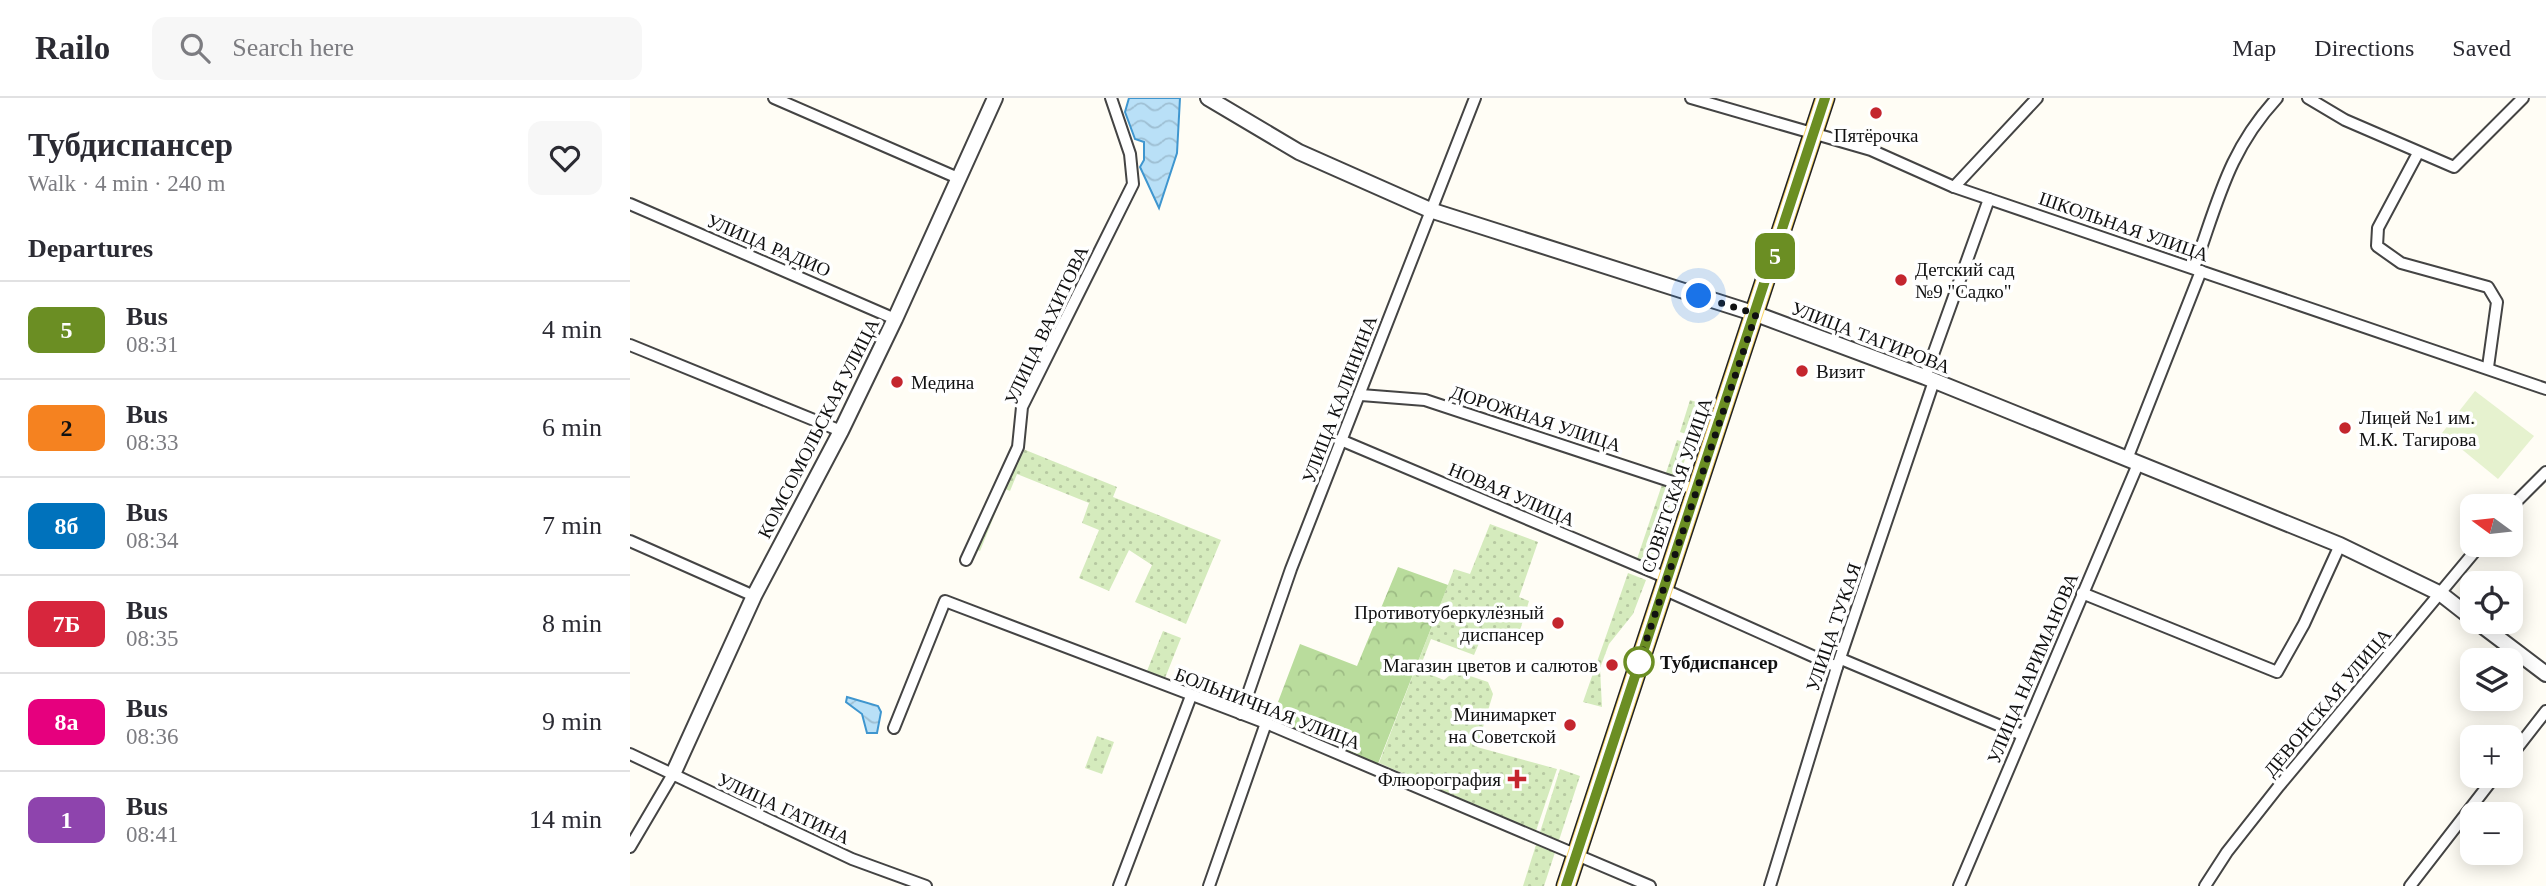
<!DOCTYPE html>
<html lang="en">
<head>
<meta charset="utf-8">
<style>
	body { margin:0; font-family:"Times New Roman",serif; background:#f7f7f7; color:#2b2b33; height:100vh; display:flex; flex-direction:column; font-size:26px; white-space:nowrap }
	* { box-sizing:border-box; margin:0 }
	p { font-size:23px; color:#7c7c81 }
	.icon { flex:none; width:38px; height:38px; fill:none; stroke:currentColor; stroke-width:2; stroke-linecap:round; stroke-linejoin:round }
	.map { position:relative; flex:1; overflow:hidden }
	.drawer { display:flex; flex-direction:column; background:#fff; width:630px }
	.drawer>* { flex:none }
	.badge { padding:0 14px; border-radius:10px; font-size:24px; line-height:46px }
	.needle { width:46px; rotate:285deg }
	.tools { position:absolute; left:1830px; top:396px; display:grid; gap:14px }
	.tools a { display:grid; place-items:center; width:63px; height:63px; border-radius:14px; background:#fff; box-shadow:0 4px 18px #0003; font-size:35px }
	.you { position:absolute; width:35px; height:35px; margin:-18px; border:5px solid #fff; border-radius:50%; background:#1a73e8; box-shadow:0 0 0 10px #1a73e833 }
	.map>.badge { position:absolute; translate:-50% -50%; box-shadow:0 0 0 4px #fff }
	h2 { padding:0 28px; font-size:26px; line-height:63px }
	.round { display:grid; place-items:center; flex:none; width:74px; height:74px; border-radius:14px; background:#f7f7f7 }
	.head { display:flex; align-items:center; justify-content:space-between; height:119px; padding:0 28px }
	h1 { font-size:33px; font-weight:700; line-height:52px }
	ul { padding:0; list-style:none }
	li { display:flex; align-items:center; gap:21px; height:98px; padding:0 28px; border-top:2px solid #e1e1e2 }
	li div { flex:1 }
	li b { display:block; font-size:26px }
	li em { font-style:normal }
	li .badge { min-width:77px; font-weight:700; text-align:center }
	header { display:flex; align-items:center; gap:42px; box-sizing:border-box; height:98px; padding:0 35px; background:#fff; border-bottom:2px solid #e1e1e2 }
	header strong { font-size:33px }
	nav { display:flex; gap:38px; margin-inline-start:auto; font-size:24px }
	.search { width:490px; height:63px; background:#f7f7f7; display:flex; align-items:center; gap:18px; box-sizing:border-box; padding:0 24px; border-radius:14px; color:#7c7c81; font-size:26px }
	main { display:flex; flex:1; min-height:0 }
	.map>svg:first-child { display:block }
</style>
</head>
<body>
<header>
<strong>Railo</strong>
<div class="search"><svg class="icon" aria-label="search" viewBox="0 0 24 24"><circle cx="10" cy="10" r="6"/><path d="M15 15l6 6"/></svg>Search here</div>
<nav><a>Map</a><a>Directions</a><a>Saved</a></nav>
</header>
<main>
<section class="drawer">
<div class="head"><div><h1>Тубдиспансер</h1><p>Walk · 4 min · 240 m</p></div><a class="round"><svg class="icon" aria-label="heart" viewBox="0 0 24 24"><path d="M12 20l-8-8c-3-5 5-10 8-4 3-6 11-1 8 4z"/></svg></a></div>
<h2>Departures</h2>
<ul>
<li><span class="badge" style="background:#6b8e23;color:#fff">5</span><div><b>Bus</b><p>08:31</p></div><em>4 min</em></li>
<li><span class="badge" style="background:#f58220;color:#111">2</span><div><b>Bus</b><p>08:33</p></div><em>6 min</em></li>
<li><span class="badge" style="background:#0072bc;color:#fff">8б</span><div><b>Bus</b><p>08:34</p></div><em>7 min</em></li>
<li><span class="badge" style="background:#d7263d;color:#fff">7Б</span><div><b>Bus</b><p>08:35</p></div><em>8 min</em></li>
<li><span class="badge" style="background:#e6007e;color:#fff">8а</span><div><b>Bus</b><p>08:36</p></div><em>9 min</em></li>
<li><span class="badge" style="background:#8e44ad;color:#fff">1</span><div><b>Bus</b><p>08:41</p></div><em>14 min</em></li>
</ul>
</section>
<div class="map">
<svg width="1916" height="788" viewBox="0 0 1916 788">
	<defs>
		<pattern id="green-dots" width="8" height="8" patternUnits="userSpaceOnUse" patternTransform="scale(1.75)"><rect width="8" height="8" fill="#d5ebbd"/><path d="M2 2h.1M6 6h.1" fill="none" stroke="#b6c8a1" stroke-width="1.8" stroke-linecap="round"/></pattern>
		<pattern id="forest-crowns" width="20" height="18" patternUnits="userSpaceOnUse" patternTransform="scale(1.75)"><rect width="20" height="18" fill="#b9dc9c"/><path d="M2 6a3 3 0 1 1 6 0M12 15a3 3 0 1 1 6 0" fill="none" stroke="#9ebc85"/></pattern>
		<pattern id="water-waves" width="16" height="10" patternUnits="userSpaceOnUse" patternTransform="scale(1.75)"><rect width="16" height="10" fill="#b9e0f7"/><path d="M0 5q4-4 8 0t8 0" fill="none" stroke="#9ebfd3"/></pattern>
	</defs>
	<rect width="100%" height="100%" fill="#fffdf5"/>
	<g fill="url(#green-dots)">
		<path d="M1060,302L1072,306L1062,338L1050,334Z"/>
		<path d="M1047,342L1060,346L1018,473L1005,467Z"/>
		<path d="M388,349L487,389L483,399L591,442L556,526L505,504L522,467L499,452L479,493L449,480L469,432L452,425L459,405L387,376L380,393L375,391L350,453L342,450Z"/>
		<path d="M860,426L908,444L889,499L899,503L886,545L852,538L844,557L801,541L789,572L814,582L825,573L858,584L863,596L847,649L927,671L906,733L749,665L824,471L840,476Z"/>
		<path d="M998,475L1016,482L1003,516L979,546L970,570L972,609L953,604Z"/>
		<path d="M533,533L551,540L535,580L517,573Z"/>
		<path d="M467,638L484,644L472,676L455,670Z"/>
		<path d="M930,671L950,678L914,788H893Z"/>
	</g>
	<path fill="url(#forest-crowns)" d="M768,469L818,487L746,671L640,625L670,546L727,568Z"/>
	<path fill="#e6f2cf" d="M1845,293L1904,338L1868,381L1812,335Z"/>
	<g fill="url(#water-waves)" stroke="#3f96cf" stroke-width="2">
		<path d="M499,0H550L547,55L529,110L510,69L514,62V44L505,41L495,14Z"/>
		<path d="M217,599L248,608L251,614L247,635H237L232,616L216,604Z"/>
	</g>
	<g fill="none" stroke-linecap="round" stroke-linejoin="round">
		<defs>
			<g id="minor">
				<path d="M144,0L328,80"/>
				<path d="M1061,0L1241,52L1324,89L1916,291"/>
				<path d="M1678,0L1715,22L1824,69L1893,0"/>
				<path d="M1788,55L1748,130L1747,148L1771,165L1858,189L1867,204L1858,269"/>
				<path d="M1324,89L1407,0"/>
				<path d="M0,106L265,221"/>
				<path d="M1564,170C1588,104 1598,53 1647,0"/>
				<path d="M0,247L211,333"/>
				<path d="M1295,279L1359,101"/>
				<path d="M731,297L795,302L1067,392"/>
				<path d="M713,343L1037,480"/>
				<path d="M1497,361L1571,173"/>
				<path d="M1881,409L1916,374"/>
				<path d="M0,443L124,498"/>
				<path d="M336,462L388,349L392,309L503,86L500,56L481,0"/>
				<path d="M1033,491L1207,569"/>
				<path d="M1452,495L1647,574L1674,526L1710,447"/>
				<path d="M1211,561L1392,637"/>
				<path d="M611,616L661,471L845,0"/>
				<path d="M264,630L315,503L636,625L1020,788"/>
				<path d="M0,656L222,761L296,788"/>
				<path d="M1881,658L1916,613"/>
				<path d="M0,749L43,676"/>
				<path d="M489,788L561,598"/>
				<path d="M579,788L636,625"/>
				<path d="M1140,788L1207,569L1304,283"/>
				<path d="M1329,788L1508,366"/>
				<path d="M1575,788L1597,754L1649,688L1851,446"/>
				<path d="M1780,788L1866,677"/>
			</g>
			<g id="tertiary">
				<path d="M578,0L669,54L800,112L1126,216L1295,279L1710,447L1811,496L1843,521"/>
				<path d="M1846,523L1916,576"/>
				<path d="M43,676L124,498L211,333L265,221L365,0"/>
			</g>
			<path id="primary" d="M936,788L1195,0"/>
		</defs>
		<use href="#minor" stroke="#444" stroke-width="14"/>
		<use href="#tertiary" stroke="#444" stroke-width="18"/>
		<use href="#primary" stroke="#222" stroke-width="21"/>
		<use href="#minor" stroke="#fff" stroke-width="10"/>
		<use href="#tertiary" stroke="#fff" stroke-width="14"/>
		<use href="#primary" stroke="#f9d66b" stroke-width="18"/>
	</g>
	<g fill="none" stroke-linecap="round" stroke-linejoin="round">
		<defs>
			<path id="line" d="M936,788L1195,0"/>
		</defs>
		<use href="#line" stroke="#fff" stroke-width="16"/>
		<use href="#line" stroke="#6b8e23" stroke-width="10"/>
		<path stroke="#111" stroke-width="7" stroke-dasharray="0 12.6" d="M1009,564L1126,216L1069,198"/>
	</g>
	<g fill="#c4262e" stroke="#fff" stroke-width="2.5">
		<circle cx="1246" cy="15" r="7"/>
		<circle cx="1271" cy="182" r="7"/>
		<circle cx="1172" cy="273" r="7"/>
		<circle cx="267" cy="284" r="7"/>
		<circle cx="1715" cy="330" r="7"/>
		<circle cx="928" cy="525" r="7"/>
		<circle cx="982" cy="567" r="7"/>
		<circle cx="940" cy="627" r="7"/>
		<path d="M883.5 670.5h7v7h7v7h-7v7h-7v-7h-7v-7h7z"/>
	</g>
	<circle fill="#fff" stroke="#6b8e23" stroke-width="3.5" cx="1009" cy="564" r="14"/>
	<g text-anchor="middle" stroke-width="7" stroke-linejoin="round" paint-order="stroke">
		<g font-size="19" fill="#111" stroke="#fff" text-anchor="start">
			<text x="1246" y="44" text-anchor="middle">Пятёрочка</text>
			<text x="1285" y="178">Детский сад<tspan x="1285" dy="22">№9 "Садко"</tspan></text>
			<text x="1186" y="280">Визит</text>
			<text x="281" y="291">Медина</text>
			<text x="1729" y="326">Лицей №1 им.<tspan x="1729" dy="22">М.К. Тагирова</tspan></text>
			<text x="914" y="521" text-anchor="end">Противотуберкулёзный<tspan x="914" dy="22">диспансер</tspan></text>
			<text x="968" y="574" text-anchor="end">Магазин цветов и салютов</text>
			<text x="926" y="623" text-anchor="end">Минимаркет<tspan x="926" dy="22">на Советской</tspan></text>
			<text x="871" y="688" text-anchor="end">Флюорография</text>
		</g>
		<g font-size="19" fill="#111" stroke="#fff">
			<text transform="translate(1494 128) rotate(19)" y="7">ШКОЛЬНАЯ УЛИЦА</text>
			<text transform="translate(139 147) rotate(23)" y="7">УЛИЦА РАДИО</text>
			<text transform="translate(416 227) rotate(-65)" y="7">УЛИЦА ВАХИТОВА</text>
			<text transform="translate(1241 239) rotate(21)" y="7">УЛИЦА ТАГИРОВА</text>
			<text transform="translate(709 301) rotate(-69)" y="7">УЛИЦА КАЛИНИНА</text>
			<text transform="translate(906 320) rotate(18)" y="7">ДОРОЖНАЯ УЛИЦА</text>
			<text transform="translate(188 330) rotate(-63)" y="7">КОМСОМОЛЬСКАЯ УЛИЦА</text>
			<text transform="translate(1046 387) rotate(-71)" y="7">СОВЕТСКАЯ УЛИЦА</text>
			<text transform="translate(882 396) rotate(23)" y="7">НОВАЯ УЛИЦА</text>
			<text transform="translate(1203 529) rotate(-71)" y="7">УЛИЦА ТУКАЯ</text>
			<text transform="translate(1402 570) rotate(-67)" y="7">УЛИЦА НАРИМАНОВА</text>
			<text transform="translate(1697 604) rotate(-50)" y="7">ДЕВОНСКАЯ УЛИЦА</text>
			<text transform="translate(638 610) rotate(21)" y="7">БОЛЬНИЧНАЯ УЛИЦА</text>
			<text transform="translate(154 710) rotate(25)" y="7">УЛИЦА ГАТИНА</text>
		</g>
		<g font-size="19" font-weight="bold" fill="#111" stroke="#fff" text-anchor="start">
			<text x="1030" y="571">Тубдиспансер</text>
		</g>
	</g>
</svg>
<div class="tools">
<a><svg class="needle" viewBox="-14 -14 28 28"><path d="M0-13l5 13h-10z" fill="#e53935"/><path d="M0 13l5-13h-10z" fill="#7c7c81"/></svg></a>
<a><svg class="icon" aria-label="locate" viewBox="0 0 24 24"><circle cx="12" cy="12" r="6"/><path d="M12 2v4M12 18v4M2 12h4M18 12h4"/></svg></a>
<a><svg class="icon" aria-label="layers" viewBox="0 0 24 24"><path d="M12 4l9 5-9 5-9-5zM3 14l9 5 9-5"/></svg></a>
<a>+</a>
<a>−</a>
</div>
<div class="you" style="left:1069px;top:198px"></div>
<b class="badge" style="left:1145px;top:158px;background:#6b8e23;color:#fff">5</b>
</div>
</main>
</body>
</html>
